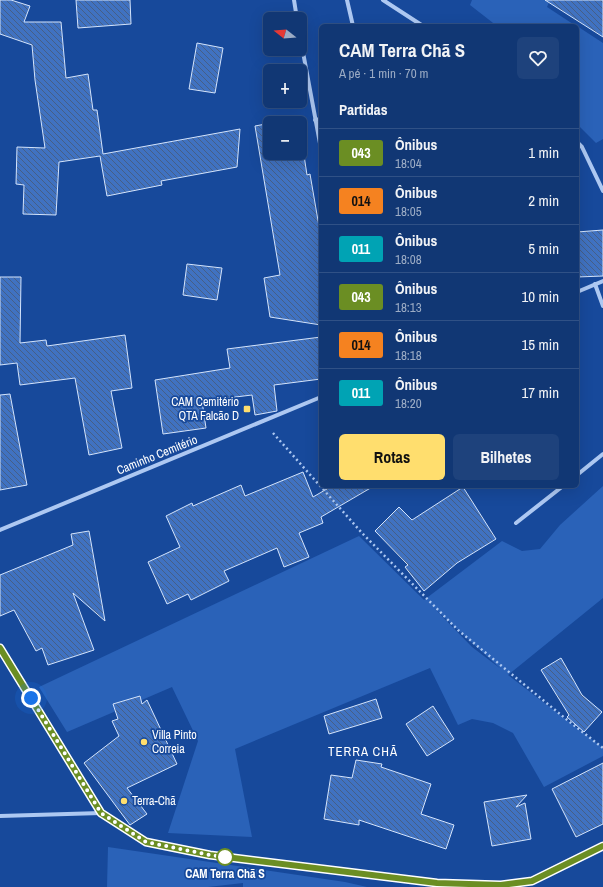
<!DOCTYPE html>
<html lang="pt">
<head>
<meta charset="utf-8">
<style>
	body { margin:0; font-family:"Archivo Narrow",sans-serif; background:#1e427c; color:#f1f3f6; height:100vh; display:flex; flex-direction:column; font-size:15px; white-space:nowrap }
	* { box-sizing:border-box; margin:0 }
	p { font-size:13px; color:#9cacc5 }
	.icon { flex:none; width:22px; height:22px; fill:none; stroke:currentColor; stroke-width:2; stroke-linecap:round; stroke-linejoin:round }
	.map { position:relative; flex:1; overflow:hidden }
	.panel { position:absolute; left:319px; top:24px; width:260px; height:464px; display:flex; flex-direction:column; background:#113774; border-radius:6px; box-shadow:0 4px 16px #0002,0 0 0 1px #305186 }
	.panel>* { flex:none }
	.badge { padding:0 8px; border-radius:3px; font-size:14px; line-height:26px }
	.needle { width:26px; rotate:287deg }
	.controls { position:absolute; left:263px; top:12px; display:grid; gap:8px }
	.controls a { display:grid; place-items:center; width:44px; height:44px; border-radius:6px; background:#113774; box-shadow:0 4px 16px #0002,0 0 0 1px #305186; font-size:20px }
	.you { position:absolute; width:20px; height:20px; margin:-10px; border:3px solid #fff; border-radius:50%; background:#1a73e8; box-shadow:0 0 0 6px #1a73e833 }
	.map>.badge { position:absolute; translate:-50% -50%; box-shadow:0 0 0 2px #fff }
	h2 { padding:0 20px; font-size:15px; line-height:36px }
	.round { display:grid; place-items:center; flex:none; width:42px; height:42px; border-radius:6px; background:#1e427c }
	.overview { display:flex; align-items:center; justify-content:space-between; height:68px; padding:0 20px }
	h1 { font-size:19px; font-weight:800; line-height:30px }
	.cta { display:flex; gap:8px; margin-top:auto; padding:8px 20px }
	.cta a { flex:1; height:46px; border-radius:6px; background:#ffde6e; color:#111; font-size:16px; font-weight:800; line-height:46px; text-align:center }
	.cta a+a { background:#1e427c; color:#f1f3f6 }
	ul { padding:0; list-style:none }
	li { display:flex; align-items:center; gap:12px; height:48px; padding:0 20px; border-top:1px solid #305186 }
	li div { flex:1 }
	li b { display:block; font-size:15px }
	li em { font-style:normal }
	li .badge { min-width:44px; font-weight:700; text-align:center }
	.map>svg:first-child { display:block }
</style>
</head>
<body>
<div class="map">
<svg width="603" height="887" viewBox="0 0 603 887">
	<defs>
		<pattern id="building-back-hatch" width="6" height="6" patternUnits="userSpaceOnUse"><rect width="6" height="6" fill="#4072c1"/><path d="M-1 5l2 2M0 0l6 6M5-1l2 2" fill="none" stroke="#465f86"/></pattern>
	</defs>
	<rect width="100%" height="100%" fill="#17499b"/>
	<g fill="#2a62b8" fill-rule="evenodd">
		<path d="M472,0H550L547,7L576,26H497L470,5Z"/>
		<path d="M577,26L603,43V139L596,143L577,124Z"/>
		<path d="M603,486V598L508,675L603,748V756L544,787L513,733L493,723L472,719L458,725L430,668L235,749L252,837L168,833L198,741L172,687L67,732L39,687L359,536L424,600L502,541L522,551L540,549L560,525ZM434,608L501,669L472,647Z"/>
		<path d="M108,847L345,882L367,887H243V883L208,887H107Z"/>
	</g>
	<g fill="url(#building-back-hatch)" stroke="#d4e4fc">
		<path d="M0,0H11L30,6L24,22H61L66,78L88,74L93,110H97L103,154L240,129L237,167L161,181L162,185L107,196L100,156L59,162L56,215L23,214L24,185L16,184L17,147L45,148L35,80L32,45L0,34Z"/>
		<path d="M76,0H130L131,24L78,28Z"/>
		<path d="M545,0H603V37Z"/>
		<path d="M197,43L223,48L215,93L189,89Z"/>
		<path d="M298,118L299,123H270V153H300V129L307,175L310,174L321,238V325L270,317L264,278L280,275L255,126Z"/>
		<path d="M603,230V276L577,277V232Z"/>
		<path d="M187,264L222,268L217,300L183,295Z"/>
		<path d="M0,277H21L20,343L46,340L47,346L125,335L132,388L111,391L122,448L89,455L75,378L20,385L17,363L0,365Z"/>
		<path d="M321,337V379L274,385L277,411L255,415L252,395L202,401L206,428L163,434L155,380L230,368L227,349Z"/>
		<path d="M10,394L27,485L0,490V395Z"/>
		<path d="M303,472L313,497L332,486H374L321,517L323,523L299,533L309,557L284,567L277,548L224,571L229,581L191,600L188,594L167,604L148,562L180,547L166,516L192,503L193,506L241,485L245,496Z"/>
		<path d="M463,487L496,539L457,563L424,591L405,567L408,565L375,531L399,507L412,520Z"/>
		<path d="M89,531L105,621L73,593L94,650L48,665L42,648L36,651L14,610L0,616V575L73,545L71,534Z"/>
		<path d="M561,658L582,695L602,712L584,732L567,717L569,715L541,670Z"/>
		<path d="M140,696L142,704L147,700L177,764L127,788L147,814L130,825L84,763L119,736L112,721L118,719L113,704Z"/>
		<path d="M376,699L382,718L329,734L324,716Z"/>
		<path d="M433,706L454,739L427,756L406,724Z"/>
		<path d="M356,760L382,764L381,767L431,784L421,814L454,825L446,849L359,820V825L324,819L331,775L352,778Z"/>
		<path d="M603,763V824L576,837L552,789Z"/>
		<path d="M527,795L516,807L525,803L531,839L492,846L484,802Z"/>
	</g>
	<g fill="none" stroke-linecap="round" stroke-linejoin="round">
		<path stroke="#adc8f2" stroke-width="2.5" stroke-dasharray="2 3" stroke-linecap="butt" d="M273,433L362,533L458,630L566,719L603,748"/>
		<g stroke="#adc8f2" stroke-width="4">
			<path d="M294,0L297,19"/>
			<path d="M347,0L353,26"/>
			<path d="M383,0L423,26"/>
			<path d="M300,36L321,149"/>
			<path d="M315,120L321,119"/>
			<path d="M577,142L582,147L603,191"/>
			<path d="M595,284L603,306"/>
			<path d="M577,292L603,281"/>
			<path d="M577,475L603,454"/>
			<path d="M516,523L563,486"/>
			<path d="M0,530L321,397"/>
			<path d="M0,648L101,813L146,842L210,855L437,883L501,885L532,881L603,846"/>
			<path d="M0,816L101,813"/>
		</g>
	</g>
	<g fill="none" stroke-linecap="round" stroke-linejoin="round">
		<defs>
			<path id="line" d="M0,648L101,813L146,842L210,855L437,883L501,885L532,881L603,846"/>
		</defs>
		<use href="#line" stroke="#fff" stroke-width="9"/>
		<use href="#line" stroke="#6b8e23" stroke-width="6"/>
		<path stroke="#fff" stroke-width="4" stroke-dasharray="0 7.2" d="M31,698L101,813L146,842L210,855L225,857"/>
	</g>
	<g fill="#ffde6e" stroke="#17499b" stroke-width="1.5">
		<rect x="243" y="405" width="8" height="8" rx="2"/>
		<circle cx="144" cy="742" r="4"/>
		<circle cx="124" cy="801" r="4"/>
	</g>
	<circle fill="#fff" stroke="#6b8e23" stroke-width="2" cx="225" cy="857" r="8"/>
	<g text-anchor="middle" stroke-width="3.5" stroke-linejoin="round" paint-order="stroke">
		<g font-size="12" fill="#fff" stroke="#17499b" text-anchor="start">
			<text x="239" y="406" text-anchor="end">CAM Cemitério<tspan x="239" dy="14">QTA Falcão D</tspan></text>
			<text x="152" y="739">Villa Pinto<tspan x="152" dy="14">Correia</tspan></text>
			<text x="132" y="805">Terra-Chã</text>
		</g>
		<g font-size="12" fill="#fff" stroke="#17499b">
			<text transform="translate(157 455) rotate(-22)" y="4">Caminho Cemitério</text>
		</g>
		<g font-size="12" font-weight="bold" fill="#fff" stroke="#17499b">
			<text x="225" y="878">CAM Terra Chã S</text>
		</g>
		<g font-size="13" letter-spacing="1" fill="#fff" stroke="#17499b">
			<text x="363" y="756">TERRA CHÃ</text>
		</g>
	</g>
</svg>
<div class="controls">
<a><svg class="needle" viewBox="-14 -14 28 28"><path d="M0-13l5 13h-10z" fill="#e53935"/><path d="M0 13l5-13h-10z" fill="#9cacc5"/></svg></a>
<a>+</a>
<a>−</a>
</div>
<div class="you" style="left:31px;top:698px"></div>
<section class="panel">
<div class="overview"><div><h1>CAM Terra Chã S</h1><p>A pé · 1 min · 70 m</p></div><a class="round"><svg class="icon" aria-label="heart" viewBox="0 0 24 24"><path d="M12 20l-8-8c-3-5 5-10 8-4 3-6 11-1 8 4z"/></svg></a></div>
<h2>Partidas</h2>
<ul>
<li><span class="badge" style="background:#6b8e23;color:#fff">043</span><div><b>Ônibus</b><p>18:04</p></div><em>1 min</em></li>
<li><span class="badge" style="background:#f58220;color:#111">014</span><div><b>Ônibus</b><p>18:05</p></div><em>2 min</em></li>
<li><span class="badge" style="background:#00a3b4;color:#fff">011</span><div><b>Ônibus</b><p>18:08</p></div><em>5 min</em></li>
<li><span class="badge" style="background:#6b8e23;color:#fff">043</span><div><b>Ônibus</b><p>18:13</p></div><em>10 min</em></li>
<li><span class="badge" style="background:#f58220;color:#111">014</span><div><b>Ônibus</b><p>18:18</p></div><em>15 min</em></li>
<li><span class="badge" style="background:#00a3b4;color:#fff">011</span><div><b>Ônibus</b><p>18:20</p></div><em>17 min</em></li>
</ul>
<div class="cta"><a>Rotas</a><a>Bilhetes</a></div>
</section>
</div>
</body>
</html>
